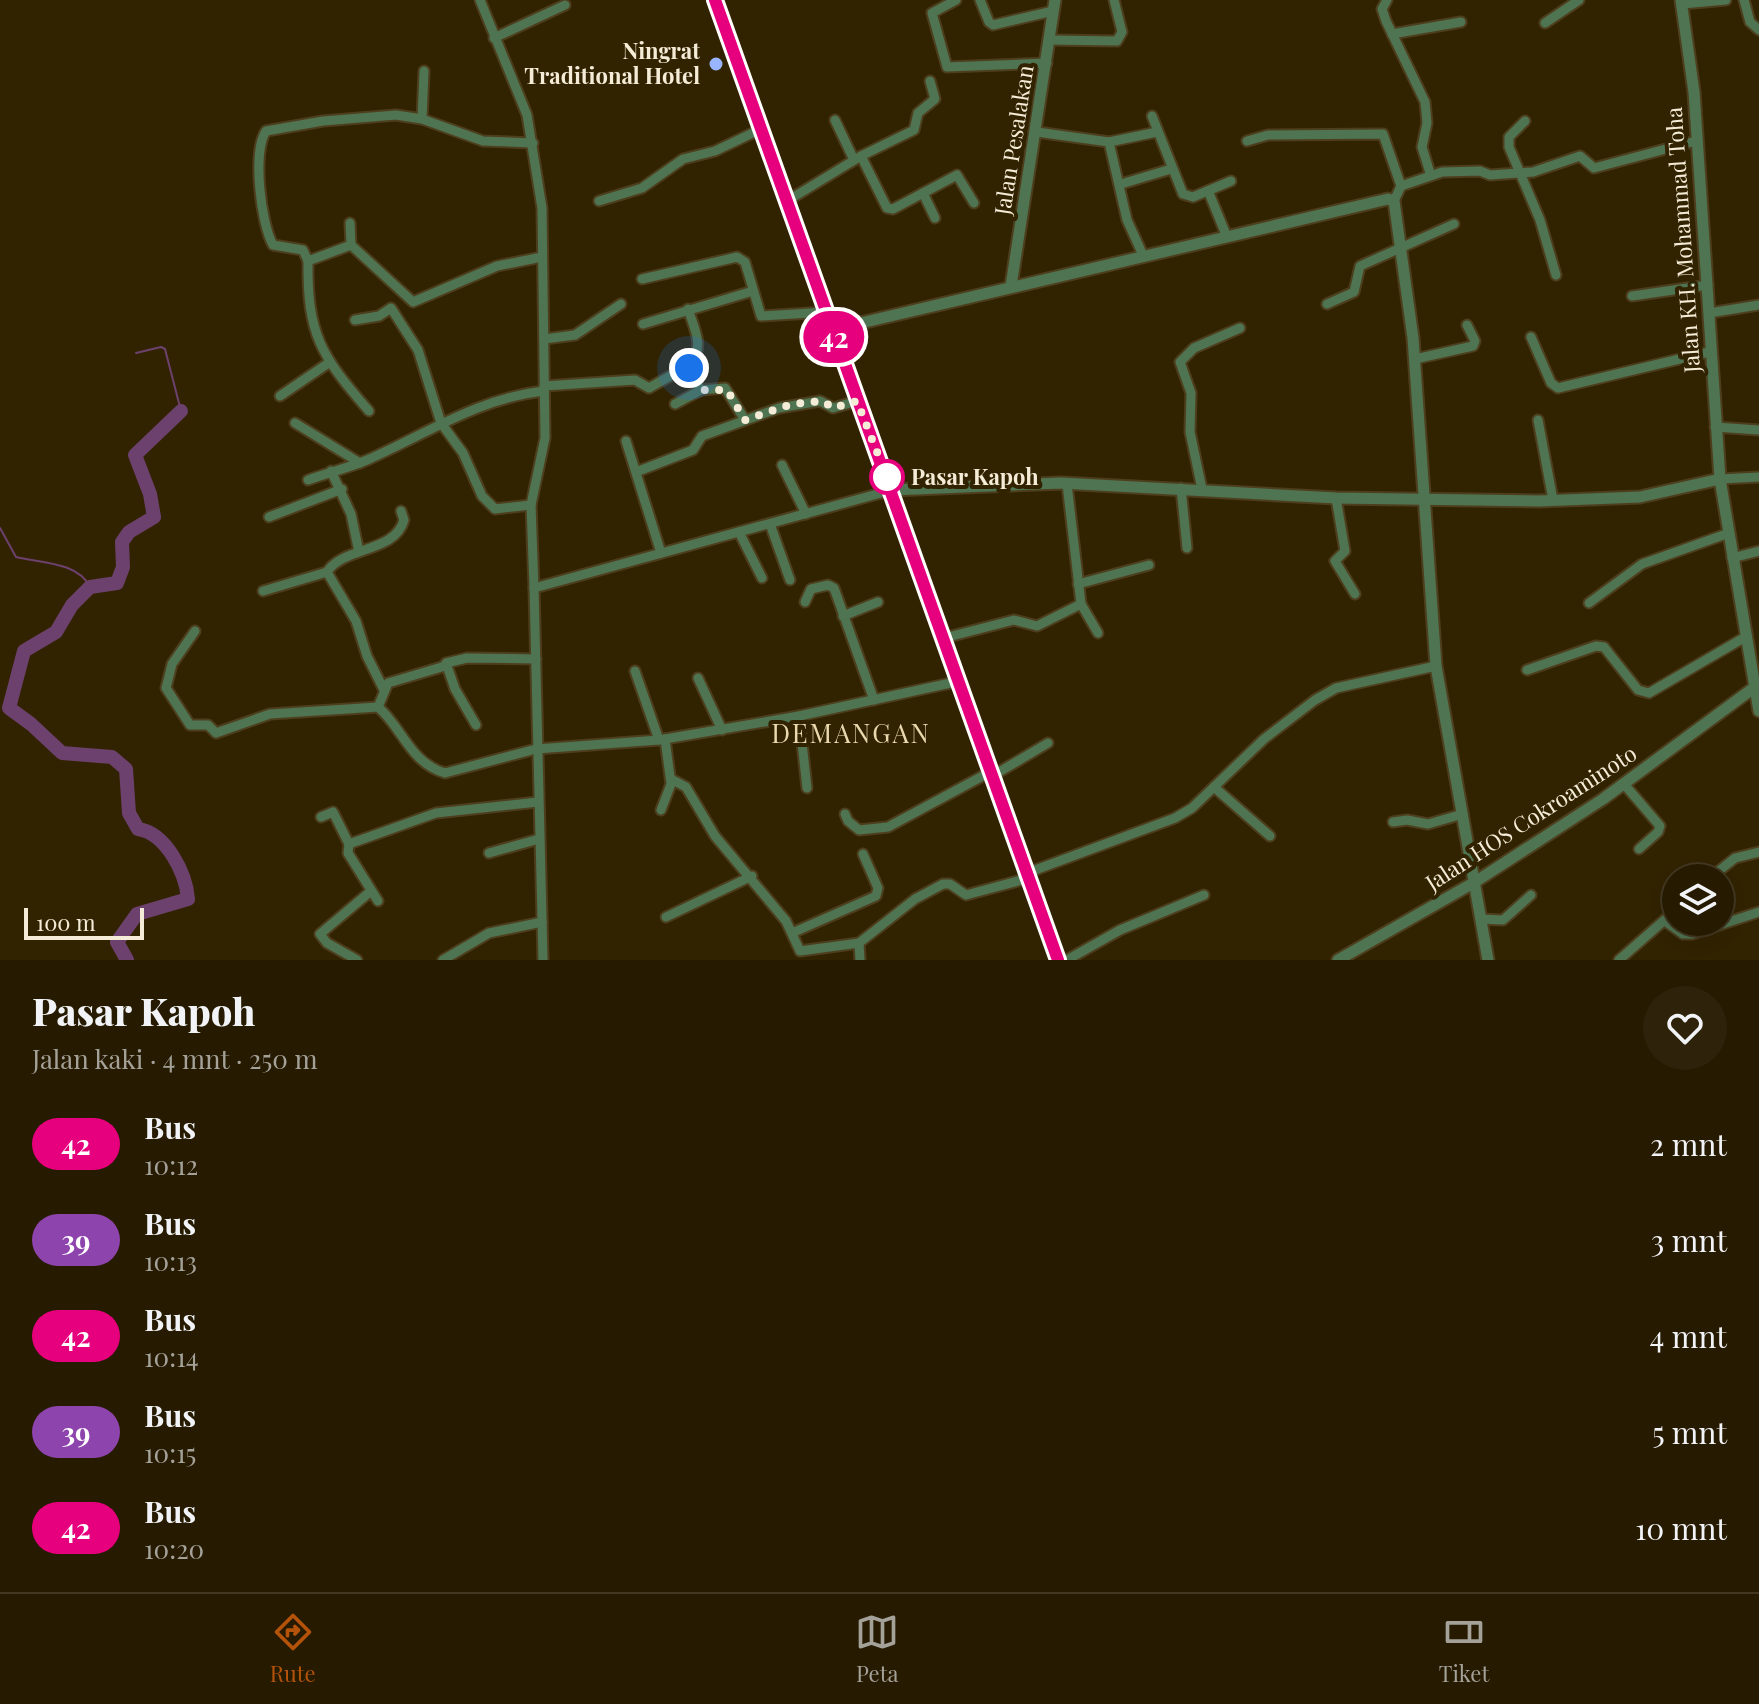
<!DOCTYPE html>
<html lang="id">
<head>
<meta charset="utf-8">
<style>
	body { margin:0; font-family:"Playfair Display",serif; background:#2e230a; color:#f1f3f6; height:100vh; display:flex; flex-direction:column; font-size:30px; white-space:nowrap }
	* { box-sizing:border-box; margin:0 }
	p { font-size:26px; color:#a4a199 }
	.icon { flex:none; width:44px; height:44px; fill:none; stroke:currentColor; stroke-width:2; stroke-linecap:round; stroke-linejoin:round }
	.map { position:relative; height:960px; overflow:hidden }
	.drawer { display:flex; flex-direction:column; background:#261a00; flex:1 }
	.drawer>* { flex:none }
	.badge { padding:0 16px; border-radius:26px; font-size:28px; line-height:52px }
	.tools { position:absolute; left:1662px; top:864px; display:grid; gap:16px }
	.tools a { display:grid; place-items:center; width:72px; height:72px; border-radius:50%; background:#261a00; box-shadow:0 8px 32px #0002,0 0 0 2px #423822; font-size:40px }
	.scale { position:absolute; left:24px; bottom:20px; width:120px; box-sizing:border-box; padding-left:8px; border:4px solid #f5ecd8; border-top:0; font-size:22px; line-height:28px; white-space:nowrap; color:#f5ecd8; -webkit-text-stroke:6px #322300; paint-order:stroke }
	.you { position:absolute; width:40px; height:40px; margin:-20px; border:6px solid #fff; border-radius:50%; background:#1a73e8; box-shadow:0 0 0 12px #1a73e833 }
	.map>.badge { position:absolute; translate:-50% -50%; box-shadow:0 0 0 4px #fff }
	.round { display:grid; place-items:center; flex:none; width:84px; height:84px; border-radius:42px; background:#2e230a }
	.summary { display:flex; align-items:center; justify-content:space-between; height:136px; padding:0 32px }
	h1 { font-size:38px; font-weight:800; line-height:60px }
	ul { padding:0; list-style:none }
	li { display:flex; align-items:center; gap:24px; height:96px; padding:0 32px }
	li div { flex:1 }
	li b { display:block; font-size:30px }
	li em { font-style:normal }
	li .badge { min-width:88px; font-weight:700; text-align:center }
	.tabs { display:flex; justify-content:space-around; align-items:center; height:112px; border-top:2px solid #423822; background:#261a00; font-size:22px; color:#a4a199 }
	.tabs a { display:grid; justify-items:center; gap:4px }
	.tabs .on { color:#b45309 }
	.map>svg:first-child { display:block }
</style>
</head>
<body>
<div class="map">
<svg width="1759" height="960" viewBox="0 0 1759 960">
	<rect width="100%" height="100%" fill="#322300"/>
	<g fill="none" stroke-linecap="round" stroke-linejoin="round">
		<g stroke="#6d416e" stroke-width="2">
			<path d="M136,353L161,347L165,349L181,411"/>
			<path d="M0,528L16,557C41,563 78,562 90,587"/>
		</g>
		<path stroke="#6d416e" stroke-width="14" d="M127,960L117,942L137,914L188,899C186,873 166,833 138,829L129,813L126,769L112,757L62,753L31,724L9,708L24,651L56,632L72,605L90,587L117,583L123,567L122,542L129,532L154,517L150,494L135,455L181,411"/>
		<defs>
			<g id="minor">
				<path d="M480,0L527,115L542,208L545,438L531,505L534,588L543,960"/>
				<path d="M956,0L932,13L947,67L1047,63"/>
				<path d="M980,0L989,22L993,25L1053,11"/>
				<path d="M1387,0L1382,9L1386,21L1425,102L1427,123L1422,147L1430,173"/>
				<path d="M1744,0L1750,22L1759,30"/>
				<path d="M1682,4L1726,0"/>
				<path d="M1545,23L1579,0"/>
				<path d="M1392,34L1461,22"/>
				<path d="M494,38L565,5"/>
				<path d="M1050,40L1117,41L1122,32L1114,0"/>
				<path d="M1152,116L1183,194L1193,197L1231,181"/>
				<path d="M422,119L424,71"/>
				<path d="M835,120L854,160"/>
				<path d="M1525,121L1509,137V147L1540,220L1556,275"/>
				<path d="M1037,132L1109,142L1127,220L1143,255"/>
				<path d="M1247,141L1268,135L1383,134L1401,186"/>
				<path d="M1109,142L1157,132"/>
				<path d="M861,156L887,208L893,209L923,193L935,218"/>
				<path d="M1121,184L1171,169"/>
				<path d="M923,193L957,175L974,203"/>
				<path d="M1209,193L1227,237"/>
				<path d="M599,201L642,188L683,159L715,151L761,129"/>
				<path d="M787,201L861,156L914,130L918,113L935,99L930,81"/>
				<path d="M1394,201L1401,186L1442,172L1480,171L1490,175L1533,172L1580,156L1594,168L1696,141"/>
				<path d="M350,223L351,245L413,302L497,266L542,257"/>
				<path d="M351,245L308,261L303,250L273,245C261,224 252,152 266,131L323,121L396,115L422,119L483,141L533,143"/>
				<path d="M308,261C307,334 321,356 369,411"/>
				<path d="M642,279L737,257L745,262L761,316L826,312"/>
				<path d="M1632,296L1708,285"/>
				<path d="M1327,304L1354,292L1360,266L1454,224"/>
				<path d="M688,309C695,331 706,348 688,367"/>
				<path d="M1709,313L1759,305"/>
				<path d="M355,320L379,316L391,308L418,350L441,423L463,453L482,496L495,509L531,505"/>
				<path d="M643,324L753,291"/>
				<path d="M1531,337L1551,383L1558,388L1709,352"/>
				<path d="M544,339L575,335L621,304"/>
				<path d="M1415,359L1473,346L1475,341L1467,325"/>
				<path d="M544,386L635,380L649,388L686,367L701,390"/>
				<path d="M280,396L330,362"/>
				<path d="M675,404L701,390L725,388L745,420"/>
				<path d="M1538,420L1553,500"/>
				<path d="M295,423L360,463"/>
				<path d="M1715,427L1759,430"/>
				<path d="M626,441L661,553"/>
				<path d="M782,465L806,514"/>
				<path d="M331,471L351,514L359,552"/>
				<path d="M636,472L693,450L702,436L779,408L820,401L833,408L857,401"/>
				<path d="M1720,479L1759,477"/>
				<path d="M308,480C327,473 348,468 367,460C426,434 479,398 544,391"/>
				<path d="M1181,488L1187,548"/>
				<path d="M1202,489L1190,432L1191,393L1180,362L1194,348L1240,328"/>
				<path d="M1336,498L1345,551L1335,561L1355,594"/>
				<path d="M269,517L342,489"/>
				<path d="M770,524L790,580"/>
				<path d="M739,532L762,578"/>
				<path d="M1732,558L1759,551"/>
				<path d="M1078,584L1149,565"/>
				<path d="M534,588L892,490"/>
				<path d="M263,591L327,572"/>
				<path d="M805,602L811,589L828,585L834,588L874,700"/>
				<path d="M1589,603L1642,564L1729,533"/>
				<path d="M1081,604L1098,633"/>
				<path d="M843,616L878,602"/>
				<path d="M195,631L172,664L166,688L190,725H208L216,733L270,714L378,707C402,727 410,763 445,773L536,749L659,740L799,716L960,681"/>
				<path d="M944,638L1014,620L1037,626L1081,604L1067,484"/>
				<path d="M1527,670L1596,646L1604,647L1638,690L1649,693L1747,636"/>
				<path d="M635,671L659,740"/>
				<path d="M698,678L722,730"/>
				<path d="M383,688L367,656L356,621L327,572C344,546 395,553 404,520L401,511"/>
				<path d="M378,707L388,683L445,666"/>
				<path d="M799,716L807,788"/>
				<path d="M476,725L455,689L446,663L467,658L536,659"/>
				<path d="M994,775L1048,743"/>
				<path d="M671,779L686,787L715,836L786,921L800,951L859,943L915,899L943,884H950L966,895L1029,878"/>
				<path d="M1624,784L1660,826L1658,832L1639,849"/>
				<path d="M1214,787L1270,836"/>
				<path d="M661,810L671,784L665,739"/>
				<path d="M845,814L848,821L859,830L888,827L992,771"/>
				<path d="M321,817L333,812L349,844L436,813L538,802"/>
				<path d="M1393,822L1407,820L1428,824L1463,814"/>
				<path d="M349,844L348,853L378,901"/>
				<path d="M489,853L539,839"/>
				<path d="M1027,873L1175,818L1192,808L1264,739L1315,700L1336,688L1436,666"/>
				<path d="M1710,878L1735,858L1759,852"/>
				<path d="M666,917L752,876"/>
				<path d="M1481,919L1503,920L1531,895"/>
				<path d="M1665,921L1683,934H1692L1759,912"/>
				<path d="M792,933L876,896L878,888L863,854"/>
				<path d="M859,943L860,960"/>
				<path d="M357,960L327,943L320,934L371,891"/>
				<path d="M443,960L489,933L542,922"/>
				<path d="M1067,960L1120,930L1204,895"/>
				<path d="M1619,960L1676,910"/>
			</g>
			<g id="tertiary">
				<path d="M1681,0L1694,92L1720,479L1759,711"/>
				<path d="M1011,286L1055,0"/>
				<path d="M831,330L1388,199L1394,201L1413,338L1436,666L1488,960"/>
				<path d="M892,490L1061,483L1336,498L1539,501L1640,497L1720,479"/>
				<path d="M1338,960L1475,882L1603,799L1755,687"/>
			</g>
			<path id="secondary" d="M715,0L1058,960"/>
		</defs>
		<use href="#minor" stroke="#4d3f1e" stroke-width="13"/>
		<use href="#tertiary" stroke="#4d3f1e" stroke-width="15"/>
		<use href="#secondary" stroke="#4d3f1e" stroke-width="16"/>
		<use href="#minor" stroke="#4f7452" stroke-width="9"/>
		<use href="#tertiary" stroke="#4f7452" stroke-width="11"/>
		<use href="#secondary" stroke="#64a16a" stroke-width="12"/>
	</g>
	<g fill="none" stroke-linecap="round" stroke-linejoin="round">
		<defs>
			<path id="line" d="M715,0L1058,960"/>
		</defs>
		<use href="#line" stroke="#fff" stroke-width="18"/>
		<use href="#line" stroke="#e6007e" stroke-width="12"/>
		<path stroke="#f5ecd8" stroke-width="8" stroke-dasharray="0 14.4" d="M689,368L701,390H727L745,420L792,404L823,401L833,408L857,401L888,480L887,477"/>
	</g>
	<circle fill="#98b5fd" stroke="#322300" stroke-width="3" cx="716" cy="64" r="8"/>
	<circle fill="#fff" stroke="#e6007e" stroke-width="4" cx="887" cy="477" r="16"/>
	<g text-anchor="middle" stroke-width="8" stroke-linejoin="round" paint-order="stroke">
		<g font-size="22" font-weight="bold" fill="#f5ecd8" stroke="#322300" text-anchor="end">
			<text x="700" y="59">Ningrat<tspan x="700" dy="25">Traditional Hotel</tspan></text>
		</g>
		<g font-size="22" fill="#f5ecd8" stroke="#322300">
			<text transform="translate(1014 140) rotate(-81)" y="8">Jalan Pesalakan</text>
			<text transform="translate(1683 240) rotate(-94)" y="8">Jalan KH. Mohammad Toha</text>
			<text transform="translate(1531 818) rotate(-33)" y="8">Jalan HOS Cokroaminoto</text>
		</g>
		<g font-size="22" font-weight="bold" fill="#f5ecd8" stroke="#322300" text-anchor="start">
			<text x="911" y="485">Pasar Kapoh</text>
		</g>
		<g font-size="26" letter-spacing="2" fill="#ead8af" stroke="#322300">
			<text x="851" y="743">DEMANGAN</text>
		</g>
	</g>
</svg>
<div class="tools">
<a><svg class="icon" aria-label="layers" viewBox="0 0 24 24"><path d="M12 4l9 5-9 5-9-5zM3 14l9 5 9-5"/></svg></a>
</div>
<div class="scale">100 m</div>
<div class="you" style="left:689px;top:368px"></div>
<b class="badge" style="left:834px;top:337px;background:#e6007e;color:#fff">42</b>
</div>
<section class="drawer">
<div class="summary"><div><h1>Pasar Kapoh</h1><p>Jalan kaki · 4 mnt · 250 m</p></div><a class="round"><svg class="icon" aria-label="heart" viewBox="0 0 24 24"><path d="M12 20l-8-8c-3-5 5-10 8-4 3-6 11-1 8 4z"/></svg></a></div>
<ul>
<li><span class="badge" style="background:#e6007e;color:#fff">42</span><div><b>Bus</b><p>10:12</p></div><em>2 mnt</em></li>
<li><span class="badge" style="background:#8e44ad;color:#fff">39</span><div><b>Bus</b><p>10:13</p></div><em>3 mnt</em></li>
<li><span class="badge" style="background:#e6007e;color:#fff">42</span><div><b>Bus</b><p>10:14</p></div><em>4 mnt</em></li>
<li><span class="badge" style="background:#8e44ad;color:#fff">39</span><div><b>Bus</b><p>10:15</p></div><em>5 mnt</em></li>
<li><span class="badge" style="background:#e6007e;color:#fff">42</span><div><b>Bus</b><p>10:20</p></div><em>10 mnt</em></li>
</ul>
</section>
<nav class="tabs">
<a class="on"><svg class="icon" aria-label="directions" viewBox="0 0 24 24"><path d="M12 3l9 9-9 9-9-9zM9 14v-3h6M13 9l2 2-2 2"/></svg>Rute</a>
<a><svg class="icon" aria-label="map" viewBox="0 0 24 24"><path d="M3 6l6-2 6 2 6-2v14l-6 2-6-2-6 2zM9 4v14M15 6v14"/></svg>Peta</a>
<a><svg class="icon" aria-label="tickets" viewBox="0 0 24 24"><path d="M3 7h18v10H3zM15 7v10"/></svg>Tiket</a>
</nav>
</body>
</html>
